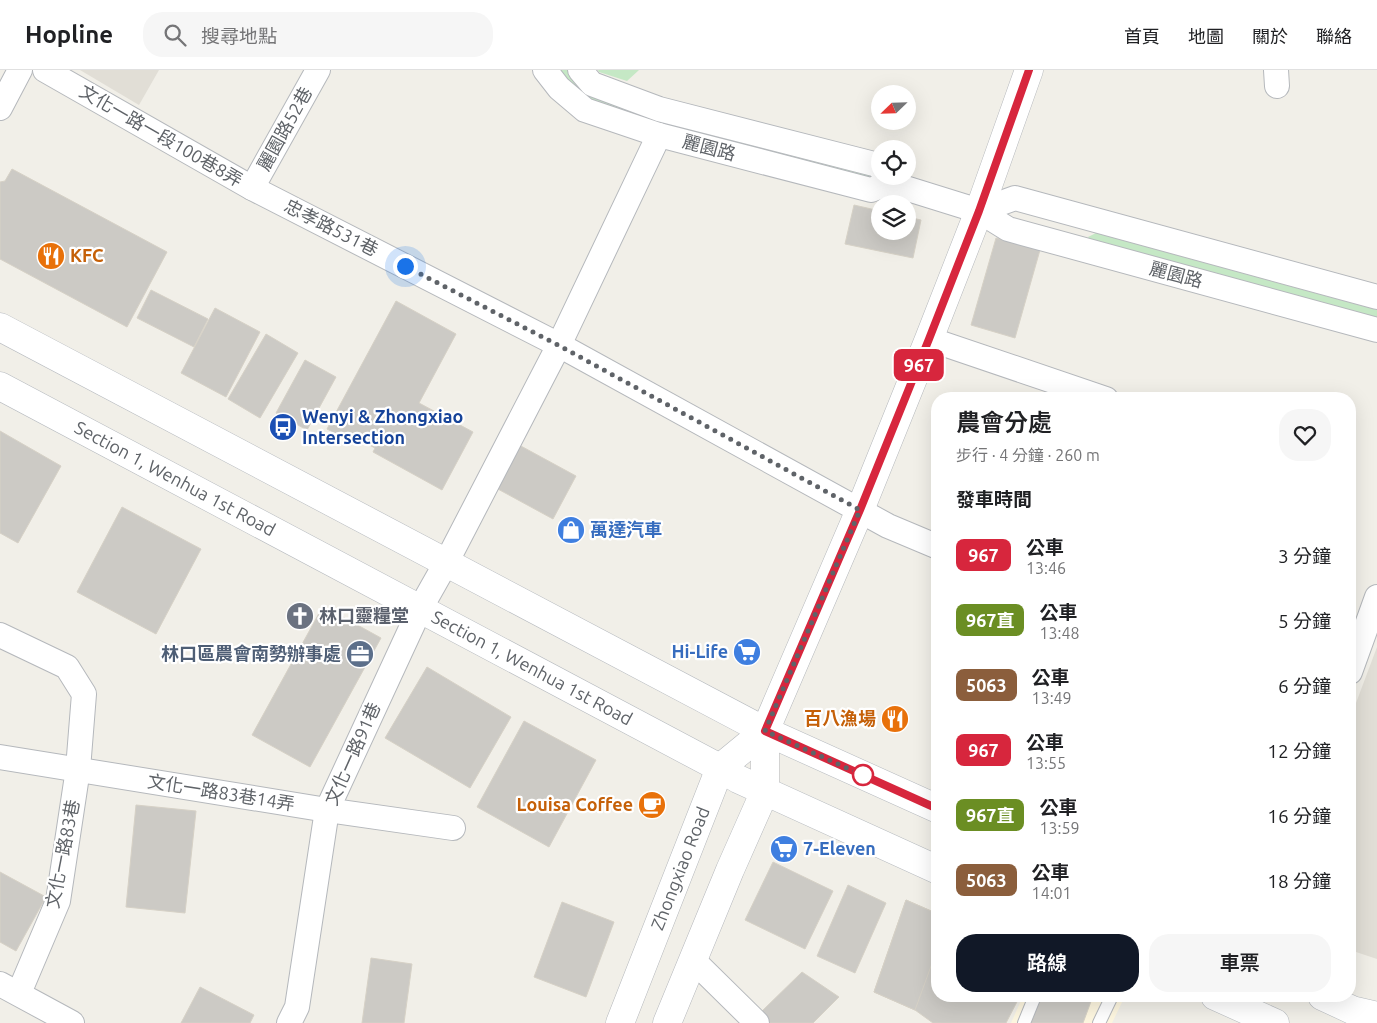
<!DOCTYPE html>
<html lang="zh-TW">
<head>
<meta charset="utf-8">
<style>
	body { margin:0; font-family:Ubuntu,"Noto Sans TC",sans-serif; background:#f6f6f6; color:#202124; height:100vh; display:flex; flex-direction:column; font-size:19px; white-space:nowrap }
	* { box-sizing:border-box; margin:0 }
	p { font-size:16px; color:#757577 }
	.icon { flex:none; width:28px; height:28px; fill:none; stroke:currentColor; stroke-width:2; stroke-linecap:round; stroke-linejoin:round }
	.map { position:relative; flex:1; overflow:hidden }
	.panel { position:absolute; left:931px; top:322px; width:425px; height:610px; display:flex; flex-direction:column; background:#fff; border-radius:20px; box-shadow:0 5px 20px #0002 }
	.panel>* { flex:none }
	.badge { padding:0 10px; border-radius:8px; font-size:18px; line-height:32px }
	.needle { width:32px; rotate:247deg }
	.buttons { position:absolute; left:871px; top:15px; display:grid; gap:10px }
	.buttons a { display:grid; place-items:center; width:45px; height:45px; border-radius:50%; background:#fff; box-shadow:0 5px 20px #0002; font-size:25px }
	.you { position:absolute; width:25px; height:25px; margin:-12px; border:4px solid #fff; border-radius:50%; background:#1a73e8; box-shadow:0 0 0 8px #1a73e833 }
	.map>.badge { position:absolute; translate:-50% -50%; box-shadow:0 0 0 2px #fff }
	h2 { padding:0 25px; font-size:19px; line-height:45px }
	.round { display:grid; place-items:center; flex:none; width:52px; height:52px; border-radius:20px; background:#f6f6f6 }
	.head { display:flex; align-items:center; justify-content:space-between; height:85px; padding:0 25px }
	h1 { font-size:24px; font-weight:600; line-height:38px }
	.button { display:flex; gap:10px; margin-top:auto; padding:10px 25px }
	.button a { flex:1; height:58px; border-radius:20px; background:#111827; color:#fff; font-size:20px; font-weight:600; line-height:58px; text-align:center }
	.button a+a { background:#f6f6f6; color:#202124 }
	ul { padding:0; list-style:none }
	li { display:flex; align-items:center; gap:15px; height:65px; padding:0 25px }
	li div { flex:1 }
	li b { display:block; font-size:19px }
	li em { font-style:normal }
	li .badge { min-width:55px; font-weight:700; text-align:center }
	header { display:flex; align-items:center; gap:30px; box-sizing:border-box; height:70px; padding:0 25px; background:#fff; border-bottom:1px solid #e0e0e0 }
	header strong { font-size:24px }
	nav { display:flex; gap:28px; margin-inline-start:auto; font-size:18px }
	.search { width:350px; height:45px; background:#f6f6f6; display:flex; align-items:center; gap:12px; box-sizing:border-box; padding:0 18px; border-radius:20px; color:#757577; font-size:19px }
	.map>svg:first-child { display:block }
</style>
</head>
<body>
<header>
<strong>Hopline</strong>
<div class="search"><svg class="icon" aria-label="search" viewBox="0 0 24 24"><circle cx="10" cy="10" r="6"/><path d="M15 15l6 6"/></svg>搜尋地點</div>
<nav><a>首頁</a><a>地圖</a><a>關於</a><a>聯絡</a></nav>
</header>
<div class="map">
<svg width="1377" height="953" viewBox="0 0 1377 953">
	<rect width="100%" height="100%" fill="#f1efe8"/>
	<path fill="#fef7e0" d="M1023,926H1125L1112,953H1011Z"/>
	<g fill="#e1ded6">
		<path d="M80,0H159L139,35Z"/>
		<path d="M1377,577V889L1350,880V649Z"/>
	</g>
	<g fill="#c5e8c5">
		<path d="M554,0H570L642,42L645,49L586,30Z"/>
		<path d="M598,0H639L627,11L599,2Z"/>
		<path d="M679,55L870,105L875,110L683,62Z"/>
		<path d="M1096,163L1377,240V249L1093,173L1088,167Z"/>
	</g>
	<g fill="#cccac5" stroke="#d6d1c6">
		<path d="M12,99L167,182L127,257L0,189V112L5,111Z"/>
		<path d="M854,135L880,141V161H908V147L921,150L913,188L845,174Z"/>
		<path d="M996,168L1040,180L1015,268L971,255Z"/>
		<path d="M151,220L208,249L194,277L137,248Z"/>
		<path d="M396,231L456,264L419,333L473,362L442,420L373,382L375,378L347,363L344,368L327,359Z"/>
		<path d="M215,238L260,262L226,327L181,303Z"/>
		<path d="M266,264L298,283L260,348L228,329Z"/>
		<path d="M305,290L336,307L307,360L276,343Z"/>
		<path d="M0,361L61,396L18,473L0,463Z"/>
		<path d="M519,375L576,406L553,449L496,418Z"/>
		<path d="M122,437L201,479L156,564L77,522Z"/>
		<path d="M323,536L381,568L310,697L252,665Z"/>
		<path d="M427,597L511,647L470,718L385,668Z"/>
		<path d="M524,651L596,690L549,777L477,737Z"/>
		<path d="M136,735L196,741L185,843L126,837Z"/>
		<path d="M773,792L833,821L805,879L745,850Z"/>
		<path d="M0,802L46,827L16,881L0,872Z"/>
		<path d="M848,815L886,833L855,903L817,886Z"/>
		<path d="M906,830L938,844V926H1020L1006,953H933L915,940L874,922Z"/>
		<path d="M906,830L938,844V877L915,940L874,922Z"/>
		<path d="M562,832L614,852L586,927L534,907Z"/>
		<path d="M371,888L412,894L404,953H362Z"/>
		<path d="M802,902L839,927L813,953H769L760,943Z"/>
		<path d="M200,917L254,945L250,953H181Z"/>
		<path d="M1040,926H1093L1083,953H1029Z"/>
	</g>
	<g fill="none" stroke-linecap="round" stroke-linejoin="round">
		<defs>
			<g id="service">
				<path d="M1024,953L1035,926"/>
				<path d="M1099,953L1112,926"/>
			</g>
			<g id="minor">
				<path d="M45,0L252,118L559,275L888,456L938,477"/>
				<path d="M545,0L559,18L585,40L659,65L871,120L889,113L979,141L1008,159L1377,260"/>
				<path d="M580,0L592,14L659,39L878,95L880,98"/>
				<path d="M1276,0L1277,16"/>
				<path d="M0,38L20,0"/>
				<path d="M252,118L318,0"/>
				<path d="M979,141L1015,128L1377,227"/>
				<path d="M929,269L1106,329"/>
				<path d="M0,565L67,597L84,624L78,699L58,831L19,923"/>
				<path d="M1350,602L1377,527"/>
				<path d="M0,687L327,740L453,758"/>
				<path d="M693,890L757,953"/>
				<path d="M0,914L72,953"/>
				<path d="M289,953L297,937L327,740L420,539L446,493L559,275L659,65"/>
			</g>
			<g id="tertiary">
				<path id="s1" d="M620,953L720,698L765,661"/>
				<path d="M667,953L730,800L765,721V661L860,440L929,269L979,141L1029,0"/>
			</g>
			<g id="secondary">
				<path d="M0,257L765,661L938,739"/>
				<path id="s2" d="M0,316L720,698L738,709L938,800"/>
				<path d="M1215,926L1275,953"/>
				<path d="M1322,926L1352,940L1377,946"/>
			</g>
		</defs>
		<use href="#service" stroke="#b5b8bc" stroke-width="14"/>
		<use href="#minor" stroke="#b5b8bc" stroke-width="26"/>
		<use href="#tertiary" stroke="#b5b8bc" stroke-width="29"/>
		<use href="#secondary" stroke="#b6babf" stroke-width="29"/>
		<use href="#service" stroke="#fff" stroke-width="12"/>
		<use href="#minor" stroke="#fff" stroke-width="24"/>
		<use href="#tertiary" stroke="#fff" stroke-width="28"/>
		<use href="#secondary" stroke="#fff" stroke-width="28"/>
	</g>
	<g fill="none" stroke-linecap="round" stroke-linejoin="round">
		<defs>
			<path id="line" d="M938,739L765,661L860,440L929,269L979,141L1029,0"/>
		</defs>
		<use href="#line" stroke="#fff" stroke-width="11"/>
		<use href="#line" stroke="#d7263d" stroke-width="8"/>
		<path stroke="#5f6368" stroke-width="5" stroke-dasharray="0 9" d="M405,196L558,275L860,440L765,661L869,708L863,705"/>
	</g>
	<defs>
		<symbol id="restaurant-disc" viewBox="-11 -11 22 22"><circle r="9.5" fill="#e8710a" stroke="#fff"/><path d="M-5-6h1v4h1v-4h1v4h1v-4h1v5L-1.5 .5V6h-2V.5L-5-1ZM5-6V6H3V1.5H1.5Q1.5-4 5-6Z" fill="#fff"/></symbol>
		<symbol id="bus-disc" viewBox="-11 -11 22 22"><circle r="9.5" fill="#1a4fb4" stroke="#fff"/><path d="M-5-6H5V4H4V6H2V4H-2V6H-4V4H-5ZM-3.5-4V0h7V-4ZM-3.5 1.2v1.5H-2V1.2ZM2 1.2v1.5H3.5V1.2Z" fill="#fff"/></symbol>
		<symbol id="shop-disc" viewBox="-11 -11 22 22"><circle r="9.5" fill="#3f7fe0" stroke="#fff"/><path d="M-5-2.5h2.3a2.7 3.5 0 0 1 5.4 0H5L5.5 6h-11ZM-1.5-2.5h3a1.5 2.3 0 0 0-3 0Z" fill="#fff"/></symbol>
		<symbol id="church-disc" viewBox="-11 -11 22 22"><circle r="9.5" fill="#6b7280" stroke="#fff"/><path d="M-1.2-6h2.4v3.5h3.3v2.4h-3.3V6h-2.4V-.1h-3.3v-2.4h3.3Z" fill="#fff"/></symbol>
		<symbol id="supermarket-disc" viewBox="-11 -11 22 22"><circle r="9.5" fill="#3f7fe0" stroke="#fff"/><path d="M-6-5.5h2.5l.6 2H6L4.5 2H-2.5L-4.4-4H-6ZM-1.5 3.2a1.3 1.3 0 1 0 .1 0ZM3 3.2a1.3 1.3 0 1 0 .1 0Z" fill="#fff"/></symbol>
		<symbol id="office-disc" viewBox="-11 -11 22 22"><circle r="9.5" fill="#5c6f8a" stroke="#fff"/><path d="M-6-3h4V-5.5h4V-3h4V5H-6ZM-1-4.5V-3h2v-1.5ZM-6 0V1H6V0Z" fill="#fff"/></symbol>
		<symbol id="cafe-disc" viewBox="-11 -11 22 22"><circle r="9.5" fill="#e8710a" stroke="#fff"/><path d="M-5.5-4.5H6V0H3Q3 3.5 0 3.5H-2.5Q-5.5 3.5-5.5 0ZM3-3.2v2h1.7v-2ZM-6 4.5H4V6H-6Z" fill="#fff"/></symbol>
	</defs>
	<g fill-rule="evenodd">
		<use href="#restaurant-disc" x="35" y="170" width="32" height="32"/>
		<use href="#bus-disc" x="267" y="341" width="32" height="32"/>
		<use href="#shop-disc" x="555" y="444" width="32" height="32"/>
		<use href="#church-disc" x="284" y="530" width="32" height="32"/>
		<use href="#supermarket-disc" x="731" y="566" width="32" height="32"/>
		<use href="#office-disc" x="344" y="568" width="32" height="32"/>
		<use href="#restaurant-disc" x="879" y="633" width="32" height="32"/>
		<use href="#cafe-disc" x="636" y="719" width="32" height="32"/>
		<use href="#supermarket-disc" x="768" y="763" width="32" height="32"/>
	</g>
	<circle fill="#fff" stroke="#d7263d" stroke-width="2.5" cx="863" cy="705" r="10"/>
	<g text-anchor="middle" stroke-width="4.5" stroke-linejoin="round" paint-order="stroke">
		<g font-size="18" fill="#5f6368" stroke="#fff">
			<text transform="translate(285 59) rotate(-61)" y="6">麗園路52巷</text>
			<text transform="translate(161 66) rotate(30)" y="6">文化一路一段100巷8弄</text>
			<text transform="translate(709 78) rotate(15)" y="6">麗園路</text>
			<text transform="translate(331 158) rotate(27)" y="6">忠孝路531巷</text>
			<text transform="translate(1176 205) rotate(15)" y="6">麗園路</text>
			<text dy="6" stroke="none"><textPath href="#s2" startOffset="198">Section 1, Wenhua 1st Road</textPath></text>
			<text dy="6" stroke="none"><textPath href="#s2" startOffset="602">Section 1, Wenhua 1st Road</textPath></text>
			<text transform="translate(353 684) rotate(-66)" y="6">文化一路91巷</text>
			<text transform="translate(221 723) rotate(9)" y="6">文化一路83巷14弄</text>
			<text transform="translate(63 784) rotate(-79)" y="6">文化一路83巷</text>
			<text dy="6" stroke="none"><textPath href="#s1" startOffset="166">Zhongxiao Road</textPath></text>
		</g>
		<g font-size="18" font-weight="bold" fill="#c56008" stroke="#fff" text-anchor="end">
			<text x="70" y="192" text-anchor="start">KFC</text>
			<text x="876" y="655">百八漁場</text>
			<text x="633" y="741">Louisa Coffee</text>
		</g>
		<g font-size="18" font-weight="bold" fill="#164399" stroke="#fff" text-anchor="start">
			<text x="302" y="353">Wenyi &amp; Zhongxiao<tspan x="302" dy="21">Intersection</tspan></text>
		</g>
		<g font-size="18" font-weight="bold" fill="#366cbe" stroke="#fff" text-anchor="start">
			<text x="590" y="466">萬達汽車</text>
			<text x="728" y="588" text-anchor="end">Hi-Life</text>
			<text x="803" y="785">7-Eleven</text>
		</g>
		<g font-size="18" font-weight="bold" fill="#5b616d" stroke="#fff" text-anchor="start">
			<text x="319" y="552">林口靈糧堂</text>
		</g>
		<g font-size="18" font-weight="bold" fill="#4e5e75" stroke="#fff" text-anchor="end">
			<text x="341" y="590">林口區農會南勢辦事處</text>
		</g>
	</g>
</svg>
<div class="buttons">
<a><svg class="needle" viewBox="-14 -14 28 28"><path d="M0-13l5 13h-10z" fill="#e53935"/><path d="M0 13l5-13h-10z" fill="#757577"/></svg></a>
<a><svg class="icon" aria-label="locate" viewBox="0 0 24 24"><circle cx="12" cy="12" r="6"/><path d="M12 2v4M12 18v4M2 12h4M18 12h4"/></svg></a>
<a><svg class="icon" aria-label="layers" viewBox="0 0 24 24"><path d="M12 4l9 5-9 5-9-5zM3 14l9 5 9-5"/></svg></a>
</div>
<div class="you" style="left:405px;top:196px"></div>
<b class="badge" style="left:919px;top:295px;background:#d7263d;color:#fff">967</b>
<section class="panel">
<div class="head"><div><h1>農會分處</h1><p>步行 · 4 分鐘 · 260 m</p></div><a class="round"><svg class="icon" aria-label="heart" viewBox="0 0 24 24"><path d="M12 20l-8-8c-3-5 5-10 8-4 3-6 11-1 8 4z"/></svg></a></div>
<h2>發車時間</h2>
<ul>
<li><span class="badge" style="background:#d7263d;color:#fff">967</span><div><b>公車</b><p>13:46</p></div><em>3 分鐘</em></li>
<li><span class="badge" style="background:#6b8e23;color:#fff">967直</span><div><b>公車</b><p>13:48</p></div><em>5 分鐘</em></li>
<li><span class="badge" style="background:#8b5e3c;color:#fff">5063</span><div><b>公車</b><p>13:49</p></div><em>6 分鐘</em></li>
<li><span class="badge" style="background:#d7263d;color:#fff">967</span><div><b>公車</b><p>13:55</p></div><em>12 分鐘</em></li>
<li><span class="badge" style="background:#6b8e23;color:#fff">967直</span><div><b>公車</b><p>13:59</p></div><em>16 分鐘</em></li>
<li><span class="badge" style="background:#8b5e3c;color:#fff">5063</span><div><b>公車</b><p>14:01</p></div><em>18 分鐘</em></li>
</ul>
<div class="button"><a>路線</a><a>車票</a></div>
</section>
</div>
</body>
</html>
